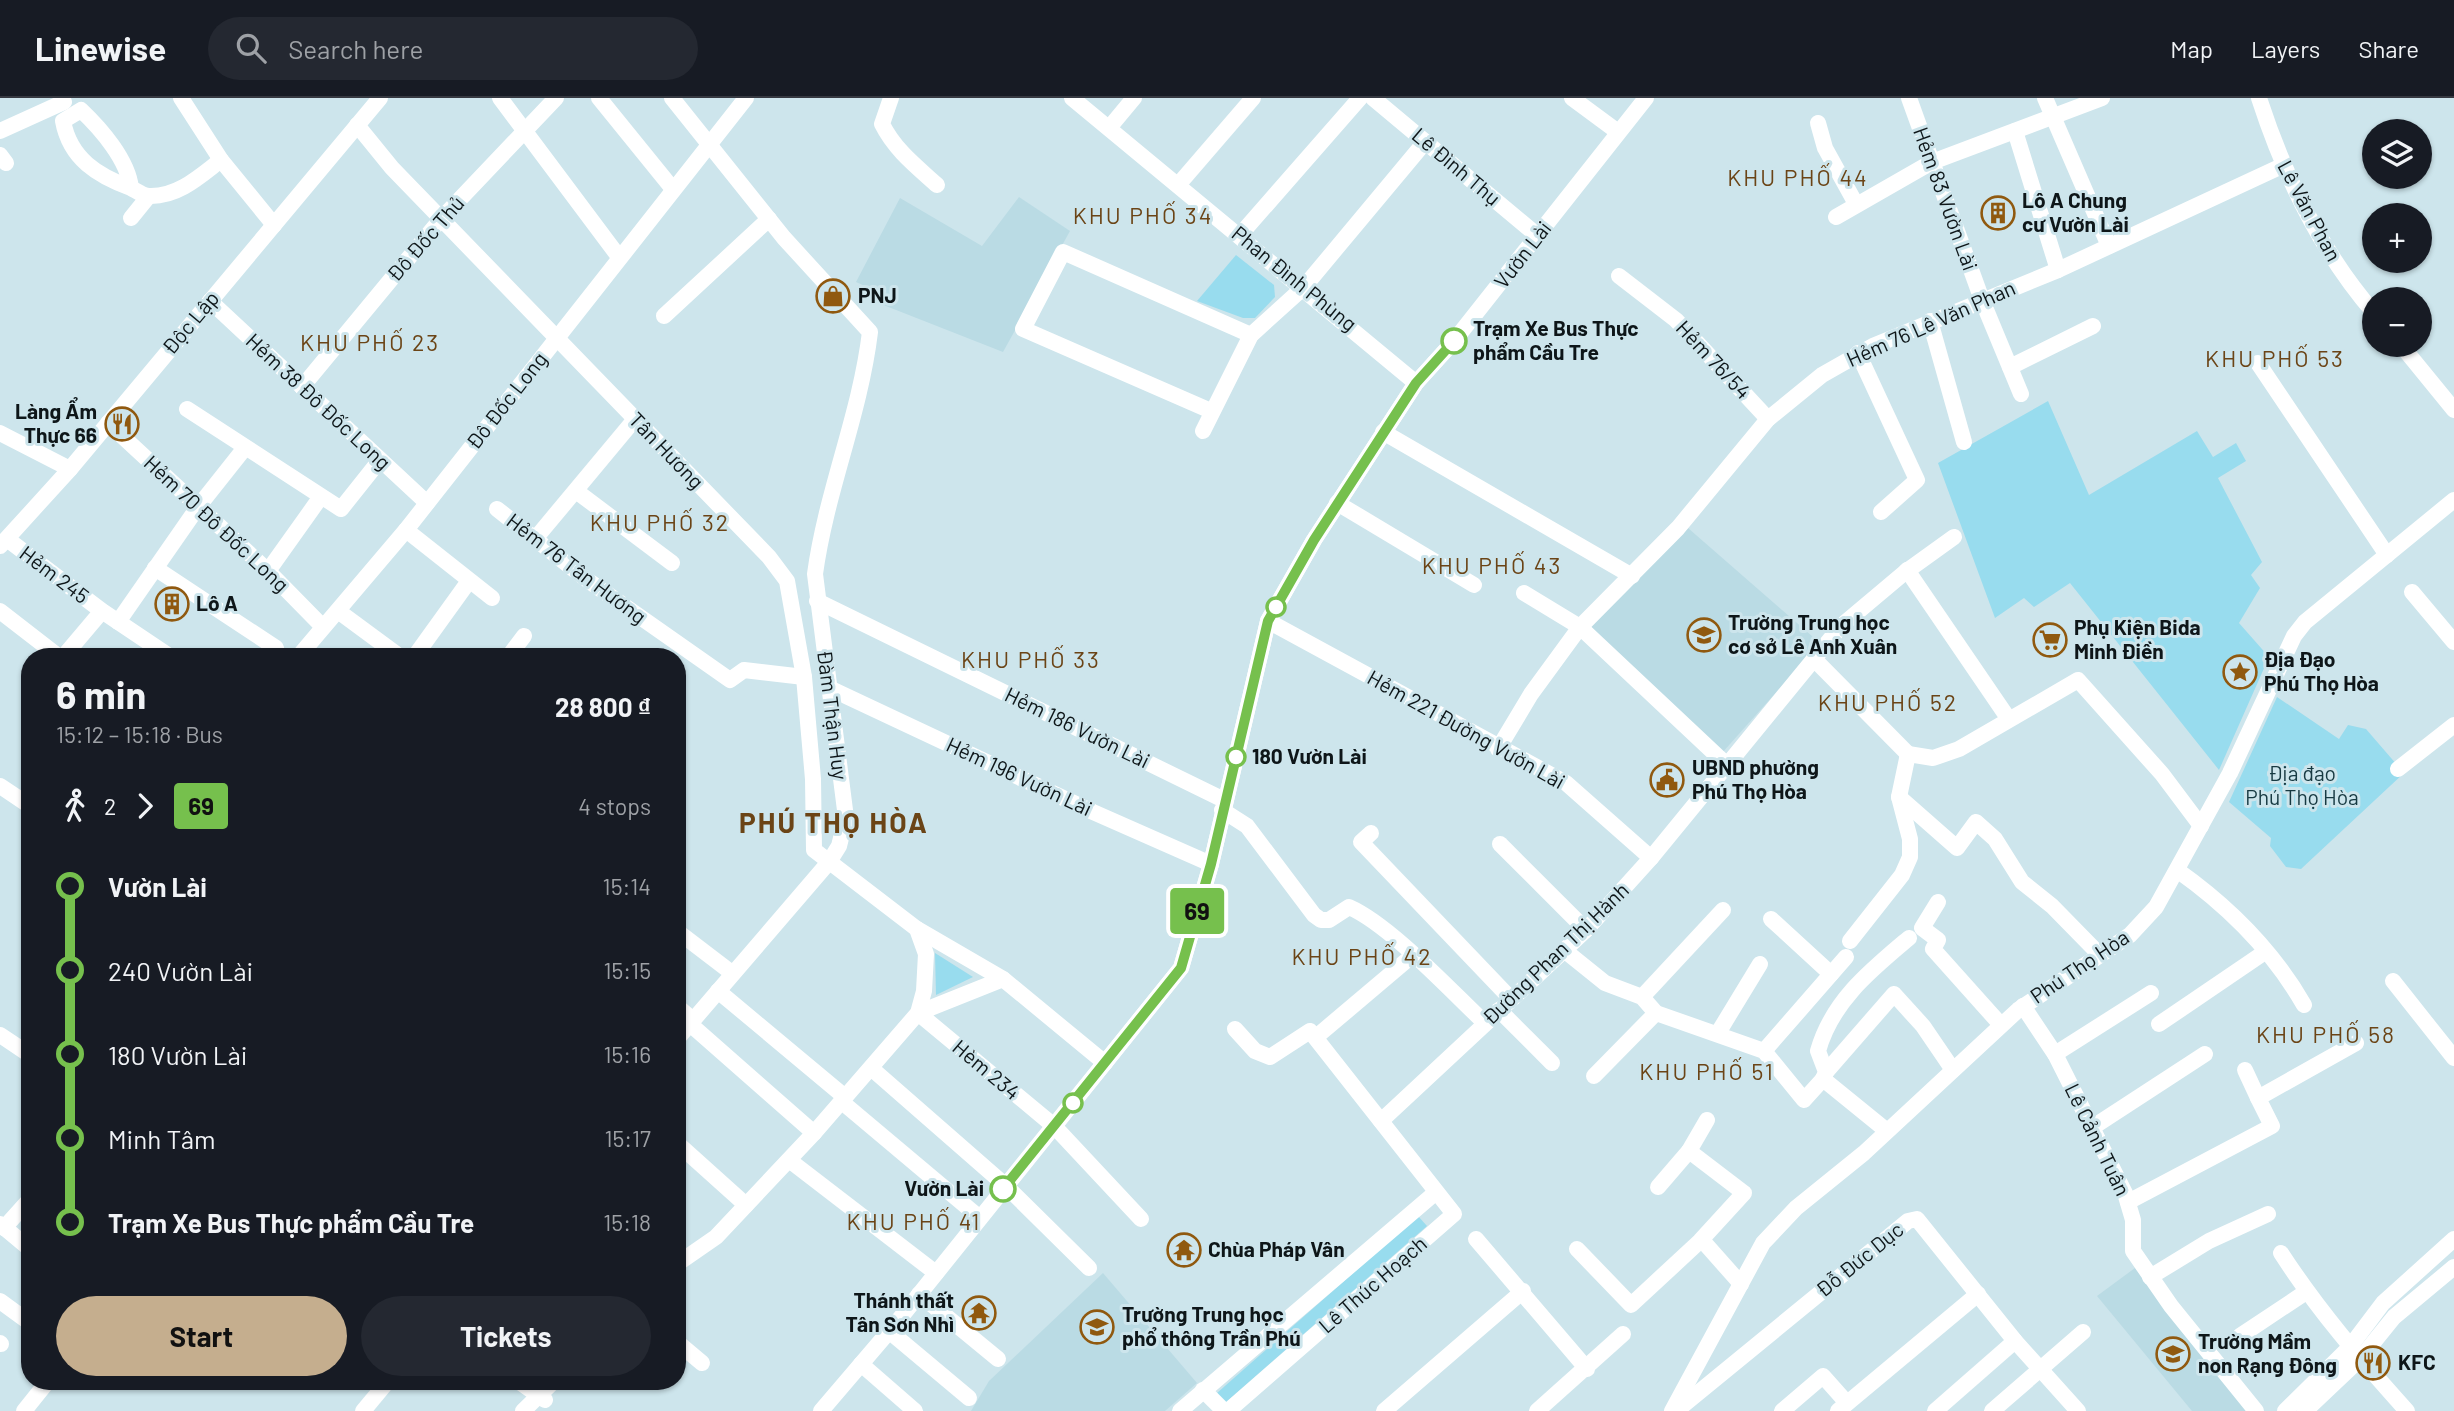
<!DOCTYPE html>
<html lang="en">
<head>
<meta charset="utf-8">
<style>
	body { margin:0; font-family:Barlow,sans-serif; background:#242831; color:#f1f3f6; height:100vh; display:flex; flex-direction:column; font-size:26px; white-space:nowrap }
	* { box-sizing:border-box; margin:0 }
	p { font-size:23px; color:#9ea1a6 }
	.icon { flex:none; width:38px; height:38px; fill:none; stroke:currentColor; stroke-width:2; stroke-linecap:round; stroke-linejoin:round }
	.map { position:relative; flex:1; overflow:hidden }
	.drawer { position:absolute; left:21px; top:550px; width:665px; height:742px; display:flex; flex-direction:column; background:#171b24; border-radius:28px; box-shadow:0 2px 5px #0004 }
	.drawer>* { flex:none }
	.badge { padding:0 14px; border-radius:5px; font-size:24px; line-height:46px }
	.buttons { position:absolute; left:2362px; top:21px; display:grid; gap:14px }
	.buttons a { display:grid; place-items:center; width:70px; height:70px; border-radius:50%; background:#171b24; box-shadow:0 2px 5px #0004; font-size:35px }
	.map>.badge { position:absolute; translate:-50% -50%; box-shadow:0 0 0 4px #fff }
	.legs { display:flex; align-items:center; gap:10px; height:77px; padding:0 35px; font-size:23px }
	.legs p { margin-inline-start:auto }
	.summary { display:flex; align-items:center; justify-content:space-between; height:119px; padding:0 35px }
	h1 { font-size:38px; font-weight:700; line-height:52px }
	.action { display:flex; gap:14px; margin-top:auto; padding:14px 35px }
	.action a { flex:1; height:80px; border-radius:42px; background:#c5ae8e; color:#111; font-size:28px; font-weight:700; line-height:80px; text-align:center }
	.action a+a { background:#242831; color:#f1f3f6 }
	ul { padding:0 35px; list-style:none }
	li { display:flex; align-items:center; gap:24px; height:84px; font-size:26px }
	li i { display:grid; place-items:center; width:10px; height:100%; margin:0 9px; background:currentColor }
	li i::after { content:''; width:18px; height:18px; margin:-9px; border:5px solid; border-radius:50%; background:#171b24 }
	li p { margin-inline-start:auto }
	li:first-child i { background:linear-gradient(#0000 50%,currentColor 0) }
	li:last-child i { background:linear-gradient(currentColor 50%,#0000 0) }
	header { display:flex; align-items:center; gap:42px; box-sizing:border-box; height:98px; padding:0 35px; background:#171b24; border-bottom:2px solid #363941 }
	header strong { font-size:33px }
	nav { display:flex; gap:38px; margin-inline-start:auto; font-size:24px }
	.search { width:490px; height:63px; background:#242831; display:flex; align-items:center; gap:18px; box-sizing:border-box; padding:0 24px; border-radius:38px; color:#9ea1a6; font-size:26px }
	.map>svg:first-child { display:block }
</style>
</head>
<body>
<header>
<strong>Linewise</strong>
<div class="search"><svg class="icon" aria-label="search" viewBox="0 0 24 24"><circle cx="10" cy="10" r="6"/><path d="M15 15l6 6"/></svg>Search here</div>
<nav><a>Map</a><a>Layers</a><a>Share</a></nav>
</header>
<div class="map">
<svg width="2454" height="1313" viewBox="0 0 2454 1313">
	<rect width="100%" height="100%" fill="#cde5ec"/>
	<g fill="#badbe4">
		<path d="M1019,99L1070,133L1003,254L863,199L867,189L856,184L900,100L982,148Z"/>
		<path d="M1688,430L1820,545L1722,655L1588,530Z"/>
		<path d="M2135,1170L2247,1313H2192L2097,1198Z"/>
		<path d="M1103,1175L1197,1285L1165,1313H971L989,1283Z"/>
	</g>
	<g fill="#98dcee">
		<path d="M1236,157L1274,187L1275,199L1255,220H1243L1197,203Z"/>
		<path d="M2048,303L2089,397L2197,333L2213,359L2236,345L2246,363L2218,380L2262,464L2251,477L2260,490L2239,525L2269,559L2219,672L2070,485L2034,509L2024,500L1995,520L1938,365Z"/>
		<path d="M2277,599L2339,641L2348,627L2366,631L2404,675L2301,771L2286,769L2270,748L2271,740L2229,704Z"/>
		<path d="M935,855L973,879L936,897Z"/>
		<path d="M1418,1118L1427,1128L1225,1305L1217,1295Z"/>
	</g>
	<g fill="none" stroke-linecap="round" stroke-linejoin="round">
		<g stroke="#fff" stroke-width="16">
			<path d="M181,0L221,62L274,127"/>
			<path d="M500,0L619,159"/>
			<path d="M599,0L672,90"/>
			<path d="M672,0L784,140L870,234C860,317 826,394 815,476L846,720L839,748L829,764L677,941"/>
			<path d="M891,0L882,26C895,52 916,68 937,87"/>
			<path d="M1072,0L1416,285"/>
			<path d="M1373,0L1538,138"/>
			<path d="M1572,0L1618,34"/>
			<path d="M1909,0L1982,202L2021,296"/>
			<path d="M2045,0L2109,148"/>
			<path d="M2259,0C2284,77 2322,155 2375,216"/>
			<path d="M1818,25L1825,50L1856,106"/>
			<path d="M357,27L392,70L769,459L787,483L804,579L813,681L814,752L917,831L926,856L924,893L918,915L814,1035L716,1139L677,1166"/>
			<path d="M1109,30L1134,0"/>
			<path d="M0,33L64,4"/>
			<path d="M2015,33L2058,172"/>
			<path d="M0,57L6,65"/>
			<path d="M1178,87L1253,0"/>
			<path d="M131,90C128,62 101,31 81,12L63,23C70,61 98,78 131,90C137,93 144,99 151,98C179,98 200,78 221,62"/>
			<path d="M1836,119L1932,64L2102,0"/>
			<path d="M131,120L148,99"/>
			<path d="M1240,137L1360,0"/>
			<path d="M1619,178L1676,222L1768,321"/>
			<path d="M210,203L427,405"/>
			<path d="M664,218L769,121"/>
			<path d="M1930,223L1964,344"/>
			<path d="M2401,247L2454,312"/>
			<path d="M1858,255L1917,382L1881,414"/>
			<path d="M2258,265L2387,457"/>
			<path d="M2010,269L2093,228"/>
			<path d="M302,289L441,121L556,0"/>
			<path d="M187,311L341,411L380,362"/>
			<path d="M1211,313L1023,231L1063,154L1251,237"/>
			<path d="M108,325L268,473L323,529"/>
			<path d="M1203,333L1251,237L1304,189L1425,44"/>
			<path d="M1383,334L1632,478"/>
			<path d="M0,335L70,371"/>
			<path d="M576,393L672,465"/>
			<path d="M1337,405L1474,487"/>
			<path d="M497,411L586,481L730,582L744,572L804,579"/>
			<path d="M406,432L492,500"/>
			<path d="M7,441L102,513L169,558"/>
			<path d="M535,441L635,321"/>
			<path d="M0,448L70,371L380,0"/>
			<path d="M155,470L276,550"/>
			<path d="M1907,472L2008,620"/>
			<path d="M268,473L320,400"/>
			<path d="M2412,494L2454,544"/>
			<path d="M1524,495L1580,529L1728,668"/>
			<path d="M817,503L1224,702"/>
			<path d="M0,513L58,558"/>
			<path d="M338,513L399,558"/>
			<path d="M1268,523L1566,685L1651,760"/>
			<path d="M118,524L198,409L244,351"/>
			<path d="M64,558L102,513"/>
			<path d="M299,558L406,432L746,0"/>
			<path d="M415,558L469,483"/>
			<path d="M509,558L524,538"/>
			<path d="M1814,561L1908,656"/>
			<path d="M829,590L1093,714L1211,766"/>
			<path d="M1498,651L1531,596L1580,529L1678,430L1768,321L1822,277L1873,248L2058,172L2284,67"/>
			<path d="M2398,671L2454,627"/>
			<path d="M0,688L30,708"/>
			<path d="M1899,699L1957,750L1976,724L1995,741L2022,784L2052,808L2100,857"/>
			<path d="M1222,712L1247,728L1314,817L1321,822H1329L1349,809C1390,827 1451,893 1485,925"/>
			<path d="M1371,735L1361,744L1511,901"/>
			<path d="M1500,746L1586,832"/>
			<path d="M2177,772C2228,808 2273,853 2304,907"/>
			<path d="M1938,804L1922,830L1938,842L1933,851L2001,927"/>
			<path d="M1771,821L1831,876"/>
			<path d="M917,831L1003,881L1105,965"/>
			<path d="M677,833L732,875"/>
			<path d="M1850,843L1902,777L1910,759V741L1899,699L1908,656L1933,660L1959,651L2078,582L2162,676L2201,728"/>
			<path d="M1564,852L1605,885L1642,899L1656,915L1764,953L1804,1002L1823,981L1887,1033"/>
			<path d="M1003,881L918,915L1054,1028L1141,1121"/>
			<path d="M2393,883L2454,960"/>
			<path d="M718,893L845,999"/>
			<path d="M1642,899L1723,812"/>
			<path d="M677,908L693,922"/>
			<path d="M2023,908L2055,956L2125,1095L2133,1122V1153L2171,1208L2256,1313"/>
			<path d="M1499,912L1552,965"/>
			<path d="M690,926L814,1035"/>
			<path d="M2159,926L2265,854"/>
			<path d="M1718,935L1760,866"/>
			<path d="M0,937L30,957"/>
			<path d="M1316,939L1413,857"/>
			<path d="M1764,953L1846,859"/>
			<path d="M2055,956L2151,895"/>
			<path d="M871,970L1006,1088L1089,1170"/>
			<path d="M2245,972L2258,1000"/>
			<path d="M1826,974L1894,896L1923,928L1953,972"/>
			<path d="M1594,978L1656,915"/>
			<path d="M1823,981L1826,974L1818,953C1832,903 1871,872 1909,840"/>
			<path d="M842,1004L980,1120"/>
			<path d="M1381,1023L1586,832L1651,760L1841,528L1904,475L1954,439"/>
			<path d="M2093,1029L2205,956"/>
			<path d="M677,1045L746,1107"/>
			<path d="M789,1062L936,1175"/>
			<path d="M1658,1089L1689,1053"/>
			<path d="M2128,1104L2272,1028L2258,1000L2356,945"/>
			<path d="M0,1126L30,1151"/>
			<path d="M4,1130L30,1101"/>
			<path d="M1476,1141L1587,1271"/>
			<path d="M1702,1142L1741,1186"/>
			<path d="M1577,1151L1631,1207L1700,1143L1744,1095L1689,1053L1707,1022"/>
			<path d="M2281,1155C2318,1212 2361,1262 2407,1313"/>
			<path d="M2150,1179L2209,1143L2268,1116"/>
			<path d="M919,1196L998,1261"/>
			<path d="M0,1203L26,1222"/>
			<path d="M889,1233L969,1300"/>
			<path d="M2240,1238L2306,1194"/>
			<path d="M677,1244L702,1265"/>
			<path d="M0,1245L1,1246"/>
			<path d="M861,1266L915,1313"/>
			<path d="M212,1283L215,1284"/>
			<path d="M518,1283L545,1302"/>
			<path d="M1203,1292L1224,1313"/>
			<path d="M24,1313L48,1283"/>
			<path d="M363,1313L388,1283"/>
			<path d="M523,1313L554,1283"/>
			<path d="M821,1313L897,1224L1181,870L1211,766L1268,523L1314,442L1416,285L1454,243L1646,0"/>
			<path d="M1180,1313L1435,1095"/>
			<path d="M1228,1313L1454,1116L1310,933L1270,959L1255,953L1235,931"/>
			<path d="M1384,1313L1523,1193"/>
			<path d="M1537,1313L1623,1236"/>
			<path d="M1672,1313L1763,1145L1796,1110L1864,1055L2018,912L2130,837L2156,809L2230,675L2294,538L2305,524L2454,402"/>
			<path d="M1676,1313L1908,1123L1917,1121L2015,1243L2078,1313"/>
			<path d="M1782,1313L1823,1278L1847,1305"/>
			<path d="M1838,1313L1978,1196"/>
			<path d="M1935,1313L2015,1243"/>
			<path d="M1992,1313L2083,1234"/>
			<path d="M2285,1313L2349,1250L2383,1205L2454,1141"/>
			<path d="M2305,1313L2360,1261L2394,1219L2454,1169"/>
		</g>
	</g>
	<g fill="none" stroke-linecap="round" stroke-linejoin="round">
		<defs>
			<path id="line-1" d="M1003,1091L1181,870L1211,766L1268,523L1314,442L1416,285L1454,243"/>
		</defs>
		<use href="#line-1" stroke="#fff" stroke-width="16"/>
		<use href="#line-1" stroke="#76c04d" stroke-width="10"/>
	</g>
	<defs>
		<symbol id="building-ring" viewBox="-11 -11 22 22"><circle r="9.5" fill="#cde5ec" stroke="#90590f" stroke-width="1.5"/><path d="M-4-6H4V6H1V3H-1V6H-4ZM-2.5-4.3h1.7v1.8h-1.7ZM.8-4.3h1.7v1.8H.8ZM-2.5-1h1.7V.8h-1.7ZM.8-1h1.7V.8H.8Z" fill="#90590f"/></symbol>
		<symbol id="shop-ring" viewBox="-11 -11 22 22"><circle r="9.5" fill="#cde5ec" stroke="#90590f" stroke-width="1.5"/><path d="M-5-2.5h2.3a2.7 3.5 0 0 1 5.4 0H5L5.5 6h-11ZM-1.5-2.5h3a1.5 2.3 0 0 0-3 0Z" fill="#90590f"/></symbol>
		<symbol id="restaurant-ring" viewBox="-11 -11 22 22"><circle r="9.5" fill="#cde5ec" stroke="#90590f" stroke-width="1.5"/><path d="M-5-6h1v4h1v-4h1v4h1v-4h1v5L-1.5 .5V6h-2V.5L-5-1ZM5-6V6H3V1.5H1.5Q1.5-4 5-6Z" fill="#90590f"/></symbol>
		<symbol id="school-ring" viewBox="-11 -11 22 22"><circle r="9.5" fill="#cde5ec" stroke="#90590f" stroke-width="1.5"/><path d="M0-5L7-2L0 1L-7-2ZM-4 1L0 2.5L4 1V4Q0 6-4 4Z" fill="#90590f"/></symbol>
		<symbol id="supermarket-ring" viewBox="-11 -11 22 22"><circle r="9.5" fill="#cde5ec" stroke="#90590f" stroke-width="1.5"/><path d="M-6-5.5h2.5l.6 2H6L4.5 2H-2.5L-4.4-4H-6ZM-1.5 3.2a1.3 1.3 0 1 0 .1 0ZM3 3.2a1.3 1.3 0 1 0 .1 0Z" fill="#90590f"/></symbol>
		<symbol id="sight-ring" viewBox="-11 -11 22 22"><circle r="9.5" fill="#cde5ec" stroke="#90590f" stroke-width="1.5"/><path d="M0-6L1.8-2.2L6-1.7L2.9 1.2L3.7 5.4L0 3.3L-3.7 5.4L-2.9 1.2L-6-1.7L-1.8-2.2Z" fill="#90590f"/></symbol>
		<symbol id="civic-ring" viewBox="-11 -11 22 22"><circle r="9.5" fill="#cde5ec" stroke="#90590f" stroke-width="1.5"/><path d="M-.6-6.5H3V-4.5H.6V-3L4-1V1h2V6H-6V1h2V-1L-.6-3ZM-1.2 2.5V6h2.4V2.5Z" fill="#90590f"/></symbol>
		<symbol id="temple-ring" viewBox="-11 -11 22 22"><circle r="9.5" fill="#cde5ec" stroke="#90590f" stroke-width="1.5"/><path d="M0-6L5-2H3V0L6.5 2.5H4V6H1.5V3h-3V6H-4V2.5H-6.5L-3 0V-2H-5Z" fill="#90590f"/></symbol>
	</defs>
	<g fill-rule="evenodd">
		<use href="#building-ring" x="1979" y="96" width="38" height="38"/>
		<use href="#shop-ring" x="814" y="179" width="38" height="38"/>
		<use href="#restaurant-ring" x="103" y="307" width="38" height="38"/>
		<use href="#building-ring" x="153" y="487" width="38" height="38"/>
		<use href="#school-ring" x="1685" y="518" width="38" height="38"/>
		<use href="#supermarket-ring" x="2031" y="523" width="38" height="38"/>
		<use href="#sight-ring" x="2221" y="555" width="38" height="38"/>
		<use href="#civic-ring" x="1648" y="663" width="38" height="38"/>
		<use href="#temple-ring" x="1165" y="1133" width="38" height="38"/>
		<use href="#temple-ring" x="960" y="1196" width="38" height="38"/>
		<use href="#school-ring" x="1078" y="1210" width="38" height="38"/>
		<use href="#school-ring" x="2154" y="1237" width="38" height="38"/>
		<use href="#restaurant-ring" x="2354" y="1246" width="38" height="38"/>
	</g>
	<g fill="#fff" stroke="#76c04d" stroke-width="3.5">
		<circle cx="1454" cy="243" r="12"/>
		<circle cx="1276" cy="509" r="9"/>
		<circle cx="1236" cy="659" r="9"/>
		<circle cx="1073" cy="1005" r="9"/>
		<circle cx="1003" cy="1091" r="12"/>
	</g>
	<g text-anchor="middle" stroke-width="6" stroke-linejoin="round" paint-order="stroke">
		<g font-size="21" fill="#0e1619" stroke="#cde5ec">
			<text transform="translate(1456 69) rotate(40)" y="7">Lê Đình Thụ</text>
			<text transform="translate(1945 101) rotate(70)" y="7">Hẻm 83 Vườn Lài</text>
			<text transform="translate(2309 113) rotate(62)" y="7">Lê Văn Phan</text>
			<text transform="translate(426 141) rotate(-49)" y="7">Đô Đốc Thủ</text>
			<text transform="translate(1523 157) rotate(-52)" y="7">Vườn Lài</text>
			<text transform="translate(1294 181) rotate(39)" y="7">Phan Đình Phùng</text>
			<text transform="translate(191 225) rotate(-50)" y="7">Độc Lập</text>
			<text transform="translate(1931 226) rotate(-24)" y="7">Hẻm 76 Lê Văn Phan</text>
			<text transform="translate(1713 262) rotate(47)" y="7">Hẻm 76/54</text>
			<text transform="translate(507 303) rotate(-52)" y="7">Đô Đốc Long</text>
			<text transform="translate(318 304) rotate(43)" y="7">Hẻm 38 Đô Đốc Long</text>
			<text transform="translate(666 353) rotate(46)" y="7">Tân Hương</text>
			<text transform="translate(216 426) rotate(43)" y="7">Hẻm 70 Đô Đốc Long</text>
			<text transform="translate(576 471) rotate(37)" y="7">Hẻm 76 Tân Hương</text>
			<text transform="translate(54 477) rotate(37)" y="7">Hẻm 245</text>
			<text transform="translate(832 617) rotate(83)" y="7">Đàm Thận Huy</text>
			<text transform="translate(1077 630) rotate(26)" y="7">Hẻm 186 Vườn Lài</text>
			<text transform="translate(1466 632) rotate(29)" y="7">Hẻm 221 Đường Vườn Lài</text>
			<text transform="translate(1019 679) rotate(25)" y="7">Hẻm 196 Vườn Lài</text>
			<text transform="translate(1556 856) rotate(-44)" y="7">Đường Phan Thị Hành</text>
			<text transform="translate(2080 869) rotate(-34)" y="7">Phú Thọ Hòa</text>
			<text transform="translate(986 972) rotate(40)" y="7">Hèm 234</text>
			<text transform="translate(2097 1042) rotate(64)" y="7">Lê Cảnh Tuân</text>
			<text transform="translate(1860 1162) rotate(-39)" y="7">Đỗ Đức Dục</text>
			<text transform="translate(1373 1187) rotate(-41)" y="7">Lê Thúc Hoạch</text>
		</g>
		<g font-size="21" font-weight="bold" fill="#0e1619" stroke="#cde5ec" text-anchor="start">
			<text x="2022" y="110">Lô A Chung<tspan x="2022" dy="24">cư Vườn Lài</tspan></text>
			<text x="858" y="205">PNJ</text>
			<text x="97" y="321" text-anchor="end">Làng Ẩm<tspan x="97" dy="24">Thực 66</tspan></text>
			<text x="196" y="513">Lô A</text>
			<text x="1728" y="532">Trường Trung học<tspan x="1728" dy="24">cơ sở Lê Anh Xuân</tspan></text>
			<text x="2074" y="537">Phụ Kiện Bida<tspan x="2074" dy="24">Minh Điền</tspan></text>
			<text x="2264" y="569">Địa Đạo<tspan x="2264" dy="24">Phú Thọ Hòa</tspan></text>
			<text x="1692" y="677">UBND phường<tspan x="1692" dy="24">Phú Thọ Hòa</tspan></text>
			<text x="1208" y="1159">Chùa Pháp Vân</text>
			<text x="954" y="1210" text-anchor="end">Thánh thất<tspan x="954" dy="24">Tân Sơn Nhì</tspan></text>
			<text x="1122" y="1224">Trường Trung học<tspan x="1122" dy="24">phổ thông Trần Phú</tspan></text>
			<text x="2198" y="1251">Trường Mầm<tspan x="2198" dy="24">non Rạng Đông</tspan></text>
			<text x="2398" y="1272">KFC</text>
		</g>
		<g font-size="21" font-weight="bold" fill="#0e1619" stroke="#cde5ec" text-anchor="start">
			<text x="1473" y="238">Trạm Xe Bus Thực<tspan x="1473" dy="24">phẩm Cầu Tre</tspan></text>
			<text x="1252" y="666">180 Vườn Lài</text>
			<text x="984" y="1098" text-anchor="end">Vườn Lài</text>
		</g>
		<g font-size="21" fill="#173a42" stroke="#cde5ec">
			<text x="2302" y="683">Địa đạo<tspan x="2302" dy="24">Phú Thọ Hòa</tspan></text>
		</g>
		<g font-size="23" letter-spacing="2" fill="#6b4416" stroke="#cde5ec">
			<text x="1798" y="88">KHU PHỐ 44</text>
			<text x="1143" y="126">KHU PHỐ 34</text>
			<text x="370" y="253">KHU PHỐ 23</text>
			<text x="2275" y="269">KHU PHỐ 53</text>
			<text x="660" y="433">KHU PHỐ 32</text>
			<text x="1492" y="476">KHU PHỐ 43</text>
			<text x="1031" y="570">KHU PHỐ 33</text>
			<text x="1888" y="613">KHU PHỐ 52</text>
			<text x="1362" y="867">KHU PHỐ 42</text>
			<text x="2326" y="945">KHU PHỐ 58</text>
			<text x="1707" y="982">KHU PHỐ 51</text>
			<text x="914" y="1132">KHU PHỐ 41</text>
		</g>
		<g font-size="28" font-weight="bold" letter-spacing="2" fill="#6b4416" stroke="#cde5ec">
			<text x="834" y="735">PHÚ THỌ HÒA</text>
		</g>
	</g>
</svg>
<div class="buttons">
<a><svg class="icon" aria-label="layers" viewBox="0 0 24 24"><path d="M12 4l9 5-9 5-9-5zM3 14l9 5 9-5"/></svg></a>
<a>+</a>
<a>−</a>
</div>
<b class="badge" style="left:1197px;top:813px;background:#76c04d;color:#111">69</b>
<section class="drawer">
<div class="summary"><div><h1>6 min</h1><p>15:12 – 15:18 · Bus</p></div><b>28 800 ₫</b></div>
<div class="legs"><svg class="icon" aria-label="walk" viewBox="0 0 24 24"><circle cx="13" cy="4" r="2"/><path d="M13 8l-2 6 4 7M11 14l-3 7M7 12l3-4h3l4 4"/></svg>2<svg class="icon" aria-label="forward" viewBox="0 0 24 24"><path d="M9 5l7 7-7 7"/></svg><b class="badge" style="background:#76c04d;color:#111">69</b><p>4 stops</p></div>
<ul>
<li><i style="color:#76c04d"></i><b>Vườn Lài</b><p>15:14</p></li>
<li><i style="color:#76c04d"></i><span>240 Vườn Lài</span><p>15:15</p></li>
<li><i style="color:#76c04d"></i><span>180 Vườn Lài</span><p>15:16</p></li>
<li><i style="color:#76c04d"></i><span>Minh Tâm</span><p>15:17</p></li>
<li><i style="color:#76c04d"></i><b>Trạm Xe Bus Thực phẩm Cầu Tre</b><p>15:18</p></li>
</ul>
<div class="action"><a>Start</a><a>Tickets</a></div>
</section>
</div>
</body>
</html>
